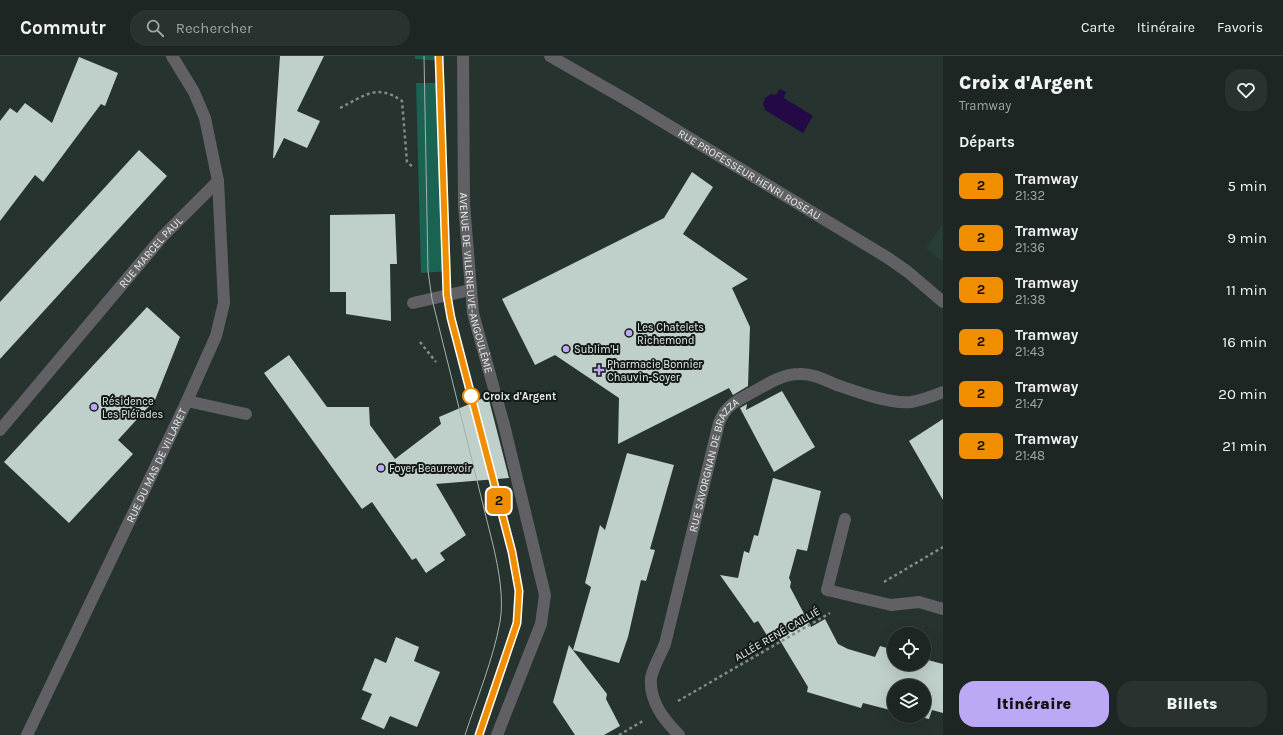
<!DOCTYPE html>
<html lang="fr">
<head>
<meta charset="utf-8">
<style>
	body { margin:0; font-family:Karla,sans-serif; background:#2a3230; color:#f1f3f6; height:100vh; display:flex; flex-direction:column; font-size:15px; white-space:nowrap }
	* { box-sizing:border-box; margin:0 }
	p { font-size:13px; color:#a0a5a6 }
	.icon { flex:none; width:22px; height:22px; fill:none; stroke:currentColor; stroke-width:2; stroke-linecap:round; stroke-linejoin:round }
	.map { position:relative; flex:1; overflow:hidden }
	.drawer { display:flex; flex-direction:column; background:#1d2623; width:340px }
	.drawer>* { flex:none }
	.badge { padding:0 8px; border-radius:6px; font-size:14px; line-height:26px }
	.tools { position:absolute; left:887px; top:571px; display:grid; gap:8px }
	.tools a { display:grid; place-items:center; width:44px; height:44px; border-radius:50%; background:#1d2623; box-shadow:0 4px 16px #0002,0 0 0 1px #3b4341; font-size:20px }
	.map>.badge { position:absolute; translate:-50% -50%; box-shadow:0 0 0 2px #fff }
	h2 { padding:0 16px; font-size:15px; line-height:36px }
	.round { display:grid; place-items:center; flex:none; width:42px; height:42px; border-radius:16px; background:#2a3230 }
	.summary { display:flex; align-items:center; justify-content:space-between; height:68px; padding:0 16px }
	h1 { font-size:19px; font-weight:800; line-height:30px }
	.button { display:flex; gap:8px; margin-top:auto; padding:8px 16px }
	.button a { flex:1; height:46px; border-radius:16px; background:#bca9f5; color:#111; font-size:16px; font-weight:800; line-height:46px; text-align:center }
	.button a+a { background:#2a3230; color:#f1f3f6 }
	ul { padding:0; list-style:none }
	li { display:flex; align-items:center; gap:12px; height:52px; padding:0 16px }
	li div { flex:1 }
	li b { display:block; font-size:15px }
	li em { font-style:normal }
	li .badge { min-width:44px; font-weight:700; text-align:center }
	header { display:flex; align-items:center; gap:24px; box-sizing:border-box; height:56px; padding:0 20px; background:#1d2623; border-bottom:1px solid #3b4341 }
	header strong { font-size:19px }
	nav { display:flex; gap:22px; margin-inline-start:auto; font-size:14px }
	.search { width:280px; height:36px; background:#2a3230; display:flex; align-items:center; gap:10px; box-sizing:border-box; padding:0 14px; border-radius:16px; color:#a0a5a6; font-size:15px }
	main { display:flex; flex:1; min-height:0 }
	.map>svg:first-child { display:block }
</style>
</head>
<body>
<header>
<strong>Commutr</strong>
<div class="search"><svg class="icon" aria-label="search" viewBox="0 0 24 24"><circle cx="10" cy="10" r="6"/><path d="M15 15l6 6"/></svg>Rechercher</div>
<nav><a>Carte</a><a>Itinéraire</a><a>Favoris</a></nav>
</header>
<main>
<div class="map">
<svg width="943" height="679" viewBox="0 0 943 679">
	<rect width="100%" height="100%" fill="#27332f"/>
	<path fill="#293d37" d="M943,168V206L926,192Z"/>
	<g fill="#1a6352">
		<path d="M415,0H444L443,5L415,3Z"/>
		<path d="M416,27H445L450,215L421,217Z"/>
	</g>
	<path fill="#230a47" d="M780,33L786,36L784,42L813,60L803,77L765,54L763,48L765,42L771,38L776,39Z"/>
	<g fill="#bfcfca">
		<path d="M280,0H324L297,55L320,65L307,92L284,82L274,102H273Z"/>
		<path d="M79,1L118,17L105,50L101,48L43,126L35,119L0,165V65L10,52L17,57L25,47L52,67Z"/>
		<path d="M139,94L167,120L0,303V246Z"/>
		<path d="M692,116L713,131L683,178L748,223L732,232L750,271L748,330L733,339L729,332L618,388L619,342L555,299L535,309L502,243L664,162Z"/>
		<path d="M395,158L397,208H390L391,265L346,258V236H330V159Z"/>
		<path d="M147,251L180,281L153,349H150L118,384L133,398L69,467L4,406Z"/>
		<path d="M289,299L327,351H369L370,369L395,403L441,368L439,361L488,340L509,422L436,428L466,479L440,497L445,504L426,517L416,502L412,504L372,446L362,453L264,317Z"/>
		<path d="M782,335L815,391L774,416L740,352L747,348L746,354Z"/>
		<path d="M943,363V444L909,385Z"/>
		<path d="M627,397L674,409L650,493L655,494L646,525L641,524L628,581L619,607L573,594L591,531L585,527L600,469L605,474Z"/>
		<path d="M773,422L821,435L807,495L797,493L789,522L791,526L790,531L811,571L825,563L838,588L848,593L875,601L880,590L894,594V608H924V603L943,608V657L932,654L929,663L916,660H924V630H894V655L863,647L861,652L807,636L808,631L775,576L768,581L758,565L754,567L720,519L738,522L744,495L749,497L754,479L758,480Z"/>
		<path d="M396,581L419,591L414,605L440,616L417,671L390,660L384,673L361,663L372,638L362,634L375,602L386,607Z"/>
		<path d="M569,589L607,638L606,643L620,670L604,679H575L553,646Z"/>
	</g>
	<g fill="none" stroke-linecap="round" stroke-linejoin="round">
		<g stroke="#818b87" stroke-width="2.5" stroke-dasharray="3 3" stroke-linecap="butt">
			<path d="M340,52C364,40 377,27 402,45L407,106L413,111"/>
			<path d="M420,286L436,306"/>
			<path d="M884,526L943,491"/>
			<path d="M678,645L830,557"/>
			<path d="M619,679L643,665"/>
		</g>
		<g stroke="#616065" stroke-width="12">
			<path d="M413,247L470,234"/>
			<path d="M187,345L246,358"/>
		</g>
		<g stroke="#616065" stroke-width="12">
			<path id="s1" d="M463,0L464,148L473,257L504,369L545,539L541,568L497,679"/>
			<path id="s2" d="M550,0L625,43L888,202L908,216L943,246"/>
			<path id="s3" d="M0,374L163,180L218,125L205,62L194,36L172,0"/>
			<path d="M845,463L827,534L891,549L919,546L943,553"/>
			<path id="s4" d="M27,679L187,345L216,280L224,247L218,125"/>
			<path id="s5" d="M679,679C664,664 649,645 651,622C653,611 661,598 665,588L719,367C726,349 735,346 751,337C766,329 782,318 799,318C812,317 825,324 837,329C857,336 890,348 911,346C922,344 933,340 943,336"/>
		</g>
		<g stroke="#a7b0ad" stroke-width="1">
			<path d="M424,0L428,215L432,243L494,493C499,516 504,542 500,566C493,604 477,642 465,679"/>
			<path d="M439,0L447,239L451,262L512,495L519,535L517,567L479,679"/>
		</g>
	</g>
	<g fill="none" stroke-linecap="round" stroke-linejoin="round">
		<defs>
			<path id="line" d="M439,0L447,239L451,262L512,496L519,535L517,567L479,679"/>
		</defs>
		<use href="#line" stroke="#fff" stroke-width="9"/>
		<use href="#line" stroke="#f18e00" stroke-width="6"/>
	</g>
	<g fill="#bca9f5" stroke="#141a18" stroke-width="1.5">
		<circle cx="629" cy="277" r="4"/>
		<circle cx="566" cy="293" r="4"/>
		<path d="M597 308h4v4h4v4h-4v4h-4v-4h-4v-4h4z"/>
		<circle cx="94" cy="351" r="4"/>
		<circle cx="381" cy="412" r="4"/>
	</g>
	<circle fill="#fff" stroke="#f18e00" stroke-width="2" cx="471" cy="340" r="8"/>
	<g text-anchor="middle" stroke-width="4" stroke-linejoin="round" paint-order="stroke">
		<g font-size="11" fill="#e5edea" stroke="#141a18">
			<text dy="4" stroke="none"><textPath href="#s2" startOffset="232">RUE PROFESSEUR HENRI ROSEAU</textPath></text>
			<text dy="4" stroke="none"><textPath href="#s3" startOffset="233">RUE MARCEL PAUL</textPath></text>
			<text dy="4" stroke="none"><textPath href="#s1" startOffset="228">AVENUE DE VILLENEUVE-ANGOULÈME</textPath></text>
			<text dy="4" stroke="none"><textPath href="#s4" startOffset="299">RUE DU MAS DE VILLARET</textPath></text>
			<text dy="4" stroke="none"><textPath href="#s5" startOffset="289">RUE SAVORGNAN DE BRAZZA</textPath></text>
			<text transform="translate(777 578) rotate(-30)" y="4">ALLÉE RENÉ CAILLIÉ</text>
		</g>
		<g font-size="11" fill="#e5edea" stroke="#141a18" text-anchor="start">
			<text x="637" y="275">Les Chatelets<tspan x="637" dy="13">Richemond</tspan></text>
			<text x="574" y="297">Sublim'H</text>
			<text x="607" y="312">Pharmacie Bonnier<tspan x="607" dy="13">Chauvin-Soyer</tspan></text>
			<text x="102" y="349">Résidence<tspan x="102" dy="13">Les Pléïades</tspan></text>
			<text x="389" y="416">Foyer Beaurevoir</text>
		</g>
		<g font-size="11" font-weight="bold" fill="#e5edea" stroke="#141a18" text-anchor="start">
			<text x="483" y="344">Croix d'Argent</text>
		</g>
	</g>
</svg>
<div class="tools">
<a><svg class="icon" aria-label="locate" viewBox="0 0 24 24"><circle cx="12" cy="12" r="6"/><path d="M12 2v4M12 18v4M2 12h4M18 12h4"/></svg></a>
<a><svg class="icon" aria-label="layers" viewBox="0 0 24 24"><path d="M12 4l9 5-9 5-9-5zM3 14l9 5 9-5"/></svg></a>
</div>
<b class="badge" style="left:499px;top:445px;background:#f18e00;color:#111">2</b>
</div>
<section class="drawer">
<div class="summary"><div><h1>Croix d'Argent</h1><p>Tramway</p></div><a class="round"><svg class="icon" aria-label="heart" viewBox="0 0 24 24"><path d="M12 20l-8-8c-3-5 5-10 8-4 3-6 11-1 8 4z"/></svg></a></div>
<h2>Départs</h2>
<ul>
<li><span class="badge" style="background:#f18e00;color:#111">2</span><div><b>Tramway</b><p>21:32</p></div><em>5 min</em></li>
<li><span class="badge" style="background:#f18e00;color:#111">2</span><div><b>Tramway</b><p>21:36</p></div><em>9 min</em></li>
<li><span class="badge" style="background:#f18e00;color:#111">2</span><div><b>Tramway</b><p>21:38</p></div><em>11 min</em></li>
<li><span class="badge" style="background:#f18e00;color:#111">2</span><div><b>Tramway</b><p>21:43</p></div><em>16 min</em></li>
<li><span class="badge" style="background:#f18e00;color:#111">2</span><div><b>Tramway</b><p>21:47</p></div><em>20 min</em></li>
<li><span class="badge" style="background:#f18e00;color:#111">2</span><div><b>Tramway</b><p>21:48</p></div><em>21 min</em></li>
</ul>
<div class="button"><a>Itinéraire</a><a>Billets</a></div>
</section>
</main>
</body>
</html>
